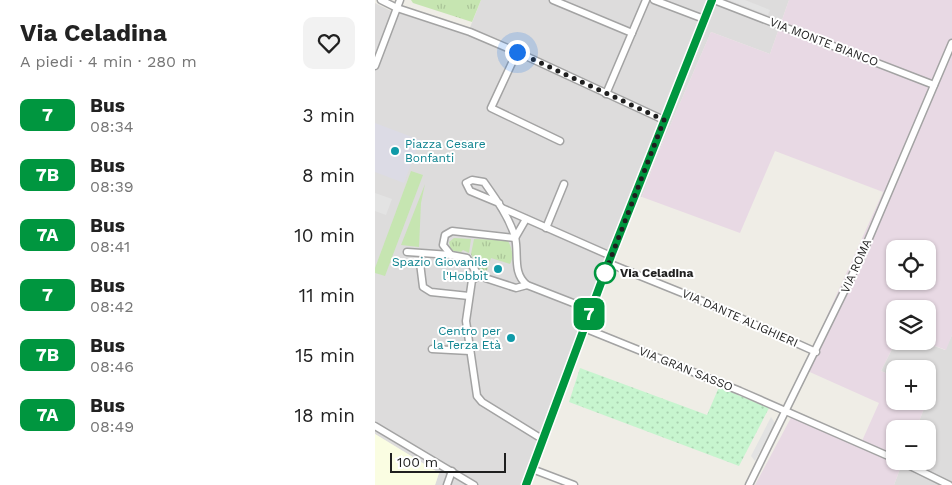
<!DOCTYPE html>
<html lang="it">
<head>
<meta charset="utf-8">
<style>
	body { margin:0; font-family:"Work Sans",sans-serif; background:#f2f2f2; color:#222; height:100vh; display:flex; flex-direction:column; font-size:19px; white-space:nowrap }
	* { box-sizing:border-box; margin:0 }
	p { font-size:16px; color:#767676 }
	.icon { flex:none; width:28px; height:28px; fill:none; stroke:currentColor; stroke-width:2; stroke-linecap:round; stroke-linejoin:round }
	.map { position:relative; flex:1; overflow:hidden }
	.sheet { display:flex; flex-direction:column; background:#fff; width:375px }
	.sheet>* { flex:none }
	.badge { padding:0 10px; border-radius:8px; font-size:18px; line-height:32px }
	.buttons { position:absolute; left:511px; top:240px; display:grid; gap:10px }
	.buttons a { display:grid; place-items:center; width:50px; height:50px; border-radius:10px; background:#fff; box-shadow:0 1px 4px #0004; font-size:25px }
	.scale { position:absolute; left:15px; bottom:12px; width:116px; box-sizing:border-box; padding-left:5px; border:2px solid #1f1f1f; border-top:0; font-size:14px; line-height:18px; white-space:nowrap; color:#1f1f1f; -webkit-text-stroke:4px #fff; paint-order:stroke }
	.you { position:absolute; width:25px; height:25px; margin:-12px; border:4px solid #fff; border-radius:50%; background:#1a73e8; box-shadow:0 0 0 8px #1a73e833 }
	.map>.badge { position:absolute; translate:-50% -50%; box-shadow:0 0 0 2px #fff }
	.round { display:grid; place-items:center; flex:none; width:52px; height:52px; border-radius:10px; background:#f2f2f2 }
	.headline { display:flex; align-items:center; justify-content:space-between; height:85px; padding:0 20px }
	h1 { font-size:24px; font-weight:700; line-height:38px }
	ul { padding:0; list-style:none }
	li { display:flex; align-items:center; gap:15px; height:60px; padding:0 20px }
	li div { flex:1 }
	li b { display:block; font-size:19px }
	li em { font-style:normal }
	li .badge { min-width:55px; font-weight:700; text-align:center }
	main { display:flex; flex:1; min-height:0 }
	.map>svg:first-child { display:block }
</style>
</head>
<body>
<main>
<section class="sheet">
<div class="headline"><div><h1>Via Celadina</h1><p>A piedi · 4 min · 280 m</p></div><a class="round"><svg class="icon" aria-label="heart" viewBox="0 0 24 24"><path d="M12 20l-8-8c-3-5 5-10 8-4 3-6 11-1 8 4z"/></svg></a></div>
<ul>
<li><span class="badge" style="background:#00963f;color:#fff">7</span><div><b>Bus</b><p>08:34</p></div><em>3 min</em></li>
<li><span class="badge" style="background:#00963f;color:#fff">7B</span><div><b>Bus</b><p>08:39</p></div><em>8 min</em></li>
<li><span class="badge" style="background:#00963f;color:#fff">7A</span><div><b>Bus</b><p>08:41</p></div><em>10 min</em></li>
<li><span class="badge" style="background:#00963f;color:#fff">7</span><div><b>Bus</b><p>08:42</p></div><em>11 min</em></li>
<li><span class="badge" style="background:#00963f;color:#fff">7B</span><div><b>Bus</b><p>08:46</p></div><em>15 min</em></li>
<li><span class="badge" style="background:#00963f;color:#fff">7A</span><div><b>Bus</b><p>08:49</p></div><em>18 min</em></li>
</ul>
</section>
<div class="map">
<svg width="577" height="485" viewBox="0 0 577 485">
	<defs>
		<pattern id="grass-tufts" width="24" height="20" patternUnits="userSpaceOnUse" patternTransform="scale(1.25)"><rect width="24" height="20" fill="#c6e5b1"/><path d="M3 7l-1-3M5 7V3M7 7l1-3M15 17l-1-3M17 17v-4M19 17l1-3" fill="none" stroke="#aac498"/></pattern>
		<pattern id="park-dots" width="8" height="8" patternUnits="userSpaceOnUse" patternTransform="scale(1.25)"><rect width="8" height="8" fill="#c7f5cf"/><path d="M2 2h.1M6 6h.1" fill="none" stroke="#aad2b1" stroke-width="1.8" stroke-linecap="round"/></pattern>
	</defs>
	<rect width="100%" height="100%" fill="#efede6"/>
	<g fill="#dddcdc">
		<path d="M106,0H414L395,54L336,32L281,158L267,197L255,196L148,485H60L64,473L0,434V3L14,10L92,35Z"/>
		<path d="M577,335V485H519L528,461H552V429H541L555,393L553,392L552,369H520V377L506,371L521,341H546L570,350Z"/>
	</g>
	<path fill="#e8d9e4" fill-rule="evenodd" d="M414,0H577V335L571,350L546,341H552V309H520L521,341L506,371L520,377V401H552L541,429H520V461H528L519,485H380L419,412L487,441L504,403L428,369L508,192L400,151L365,233L267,197L281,158L336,32L395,54ZM520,249H552V281H520Z"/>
	<path fill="#fafde2" d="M0,434L64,473L60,485H0Z"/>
	<g fill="url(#grass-tufts)">
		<path d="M36,0H106L97,22L38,3Z"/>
		<path d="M79,238L96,239L94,253L88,250L86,252L76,251L74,242Z"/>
		<path d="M99,239L132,240C137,245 139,258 135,264L116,258L111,274L105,272L96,254Z"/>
	</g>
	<path fill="url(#park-dots)" d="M205,368L332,415L344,387L394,408L364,466L194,402Z"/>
	<g fill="#c6e5b1">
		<path d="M36,171L48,175L10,276L0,273V268Z"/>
		<path d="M50,184L46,203L44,247L26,245Z"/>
	</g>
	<g fill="#e3e3e3">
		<path d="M354,0H370L395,10L393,15Z"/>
		<path d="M0,193L17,199L11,215L0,211Z"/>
		<path d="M396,417L400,423L380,461L376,456Z"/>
	</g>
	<path fill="#dcdbe5" d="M0,123L45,140L29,183L0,172Z"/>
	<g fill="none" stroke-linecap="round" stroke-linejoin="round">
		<defs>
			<g id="minor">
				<path d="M6,0L22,8L95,32L142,52L289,120"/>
				<path d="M178,0L257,33"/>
				<path d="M279,0L329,19"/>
				<path d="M339,0L559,85"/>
				<path d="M142,52L116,108L185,141"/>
				<path d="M0,66L25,0"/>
				<path d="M231,94L271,0"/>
				<path d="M124,203L95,191L91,183L97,180L109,182C121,199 134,217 140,237C144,254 137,273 152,285"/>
				<path d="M127,208L236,256"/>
				<path d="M171,228L189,184"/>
				<path d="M140,238L77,231L70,235L68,245L76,255L92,258L104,276L141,288L152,285L216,310"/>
				<path d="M140,238L151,219"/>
				<path d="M32,252L76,255"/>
				<path d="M45,263L48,287L56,292L94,296"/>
				<path d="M233,263L332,303L441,352"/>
				<path d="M104,276L97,280L91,321L102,396L107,402L167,439"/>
				<path d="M209,328L365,391L520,459"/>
				<path d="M57,349L95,351"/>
				<path d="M0,426L99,485"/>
				<path d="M525,461L574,485"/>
				<path d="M157,469L199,485"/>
				<path d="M72,485L77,471"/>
				<path d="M151,485L233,263L337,0"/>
				<path d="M374,485L486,257L577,43"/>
			</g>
		</defs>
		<use href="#minor" stroke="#a3a3a3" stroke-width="9"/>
		<use href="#minor" stroke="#fff" stroke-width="6"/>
	</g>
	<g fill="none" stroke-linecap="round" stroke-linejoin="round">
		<defs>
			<path id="line" d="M151,485L236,256L337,0"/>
		</defs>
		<use href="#line" stroke="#fff" stroke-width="11"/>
		<use href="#line" stroke="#00963f" stroke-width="8"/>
		<path stroke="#1f1f1f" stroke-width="5" stroke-dasharray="0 9" d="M142,52L289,120L230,273"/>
	</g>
	<g fill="#0f9aa8" stroke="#fff" stroke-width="2">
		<circle cx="20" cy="151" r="5"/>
		<circle cx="123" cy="269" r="5"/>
		<circle cx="136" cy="338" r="5"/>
	</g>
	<circle fill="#fff" stroke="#00963f" stroke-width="2.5" cx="230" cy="273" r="10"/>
	<g text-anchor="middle" stroke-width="4" stroke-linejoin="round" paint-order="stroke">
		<g font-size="12" fill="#1f1f1f" stroke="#fff">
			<text transform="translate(449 42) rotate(21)" y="4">VIA MONTE BIANCO</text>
			<text transform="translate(481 266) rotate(-66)" y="4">VIA ROMA</text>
			<text transform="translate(365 318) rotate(24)" y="4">VIA DANTE ALIGHIERI</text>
			<text transform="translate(311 369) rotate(22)" y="4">VIA GRAN SASSO</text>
		</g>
		<g font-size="12" fill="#0d838f" stroke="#fff" text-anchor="end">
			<text x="30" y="148" text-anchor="start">Piazza Cesare<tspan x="30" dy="14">Bonfanti</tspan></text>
			<text x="113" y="266">Spazio Giovanile<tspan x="113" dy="14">l'Hobbit</tspan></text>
			<text x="126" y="335">Centro per<tspan x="126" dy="14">la Terza Età</tspan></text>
		</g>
		<g font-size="12" font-weight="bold" fill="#1f1f1f" stroke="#fff" text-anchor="start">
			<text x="245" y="277">Via Celadina</text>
		</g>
	</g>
</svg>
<div class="buttons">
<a><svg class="icon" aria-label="locate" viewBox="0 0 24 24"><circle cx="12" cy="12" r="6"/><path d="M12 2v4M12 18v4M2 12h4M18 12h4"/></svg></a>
<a><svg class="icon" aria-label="layers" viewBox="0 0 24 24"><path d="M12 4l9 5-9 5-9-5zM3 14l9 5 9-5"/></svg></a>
<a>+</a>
<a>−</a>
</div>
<div class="scale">100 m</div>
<div class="you" style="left:142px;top:52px"></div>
<b class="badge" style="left:214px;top:314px;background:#00963f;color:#fff">7</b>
</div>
</main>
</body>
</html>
